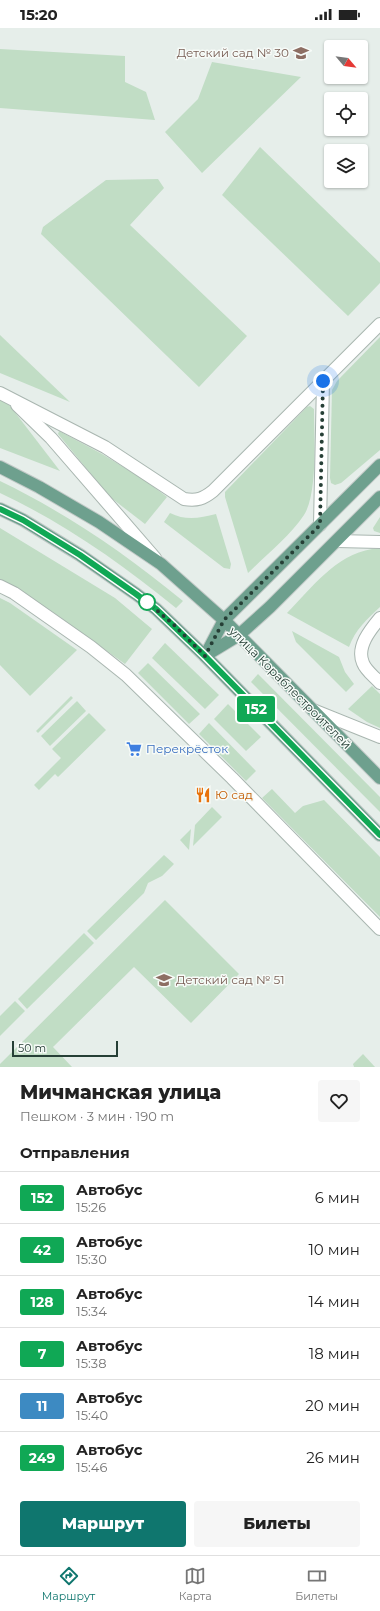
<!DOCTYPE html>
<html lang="ru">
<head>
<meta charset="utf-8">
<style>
	body { margin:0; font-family:Montserrat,sans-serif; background:#f6f6f6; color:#222; height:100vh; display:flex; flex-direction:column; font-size:15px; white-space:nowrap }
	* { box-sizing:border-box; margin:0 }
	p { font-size:13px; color:#767676 }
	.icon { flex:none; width:22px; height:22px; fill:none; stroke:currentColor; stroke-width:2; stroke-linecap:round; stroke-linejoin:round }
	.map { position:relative; height:1039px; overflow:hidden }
	.drawer { display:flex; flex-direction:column; background:#fff; flex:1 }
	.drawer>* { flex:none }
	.badge { padding:0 8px; border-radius:3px; font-size:14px; line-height:26px }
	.needle { width:26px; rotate:119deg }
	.tools { position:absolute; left:324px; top:12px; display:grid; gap:8px }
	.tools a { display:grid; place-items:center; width:44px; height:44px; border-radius:4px; background:#fff; box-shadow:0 1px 3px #0004; font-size:20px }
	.scale { position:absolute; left:12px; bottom:10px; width:106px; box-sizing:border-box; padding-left:4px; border:2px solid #263f36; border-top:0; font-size:11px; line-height:14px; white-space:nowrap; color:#263f36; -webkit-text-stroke:3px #f7fbf8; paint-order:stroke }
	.you { position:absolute; width:20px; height:20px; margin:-10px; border:3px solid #fff; border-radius:50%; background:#1a73e8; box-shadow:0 0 0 6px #1a73e833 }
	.map>.badge { position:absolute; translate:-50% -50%; box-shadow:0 0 0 2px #fff }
	h2 { padding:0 20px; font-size:15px; line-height:36px }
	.round { display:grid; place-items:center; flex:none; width:42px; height:42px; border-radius:4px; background:#f6f6f6 }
	.headline { display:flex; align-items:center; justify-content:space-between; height:68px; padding:0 20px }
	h1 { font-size:19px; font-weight:800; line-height:30px }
	.cta { display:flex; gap:8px; margin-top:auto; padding:8px 20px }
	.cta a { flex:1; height:46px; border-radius:4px; background:#0f766e; color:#fff; font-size:16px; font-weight:800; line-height:46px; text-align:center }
	.cta a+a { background:#f6f6f6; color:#222 }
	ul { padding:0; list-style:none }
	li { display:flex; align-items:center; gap:12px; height:52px; padding:0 20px; border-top:1px solid #e0e0e0 }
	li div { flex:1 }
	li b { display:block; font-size:15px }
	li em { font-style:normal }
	li .badge { min-width:44px; font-weight:700; text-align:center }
	.status { display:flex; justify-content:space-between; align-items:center; height:28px; padding:0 20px; background:#fff; direction:ltr }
	.status svg { height:11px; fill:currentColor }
	.tabs { display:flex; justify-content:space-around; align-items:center; height:56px; border-top:1px solid #e0e0e0; background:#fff; font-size:11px; color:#767676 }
	.tabs a { display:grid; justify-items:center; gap:2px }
	.tabs .on { color:#0f766e }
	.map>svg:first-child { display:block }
</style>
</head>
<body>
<div class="status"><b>15:20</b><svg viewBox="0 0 49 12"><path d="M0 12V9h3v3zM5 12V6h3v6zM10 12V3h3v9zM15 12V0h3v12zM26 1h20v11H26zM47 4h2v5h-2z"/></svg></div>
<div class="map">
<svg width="380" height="1039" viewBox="0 0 380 1039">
	<rect width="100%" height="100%" fill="#e6eeea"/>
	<g fill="#c1ddc5">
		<path d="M0,21L125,28V54L146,64L155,92L0,80Z"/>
		<path d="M212,34L301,49L202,145L165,104L198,71Z"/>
		<path d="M260,119L380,235V255L348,288L222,167Z"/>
		<path d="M158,151L164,160L130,197L247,308L199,359L41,206L43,199L106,152Z"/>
		<path d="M0,307L70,374L0,345Z"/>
		<path d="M380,309V422L341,455L335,457L331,455L330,450L332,362L337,353Z"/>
		<path d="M0,372L7,374L60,443L0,420Z"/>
		<path d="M310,378L314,381C314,408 318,465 304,487C290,508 266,527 248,545L225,469V464L307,379Z"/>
		<path d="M59,403L102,426L146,453L167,469L145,496L110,469L58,406Z"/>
		<path d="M0,453C66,485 126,526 183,573L176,580C122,536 64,495 0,465Z"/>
		<path d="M170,485C186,493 200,490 216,486L231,536L230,541L224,540L164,494Z"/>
		<path d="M380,489V505L374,503L373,500Z"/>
		<path d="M0,500L115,570L152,601L125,636L50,582L0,552Z"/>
		<path d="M372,521H380V579C367,591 355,602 349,619L287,585C312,560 335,527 372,521Z"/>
		<path d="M0,570L10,575L77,622L30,668L0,637Z"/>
		<path d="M292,603L339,629L345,644L354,656L346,664L296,614Z"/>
		<path d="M165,615L219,667L205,681L152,630Z"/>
		<path d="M148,635L200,686L189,696L138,645Z"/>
		<path d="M258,646L380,769V784L251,654Z"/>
		<path d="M372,658L380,666V700L367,694L348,681Z"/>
		<path d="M71,668L73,670L38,705L36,703Z"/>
		<path d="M77,673L86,683L50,718L41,708Z"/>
		<path d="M228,676L261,709L246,723L214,691Z"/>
		<path d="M89,685L106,702L58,749L55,746L39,762L34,757L61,730L52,721Z"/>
		<path d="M209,695L256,743L246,753L199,706Z"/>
		<path d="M272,761L295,785L303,778L324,772L380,829V889L262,770Z"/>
		<path d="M212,779L222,789L193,818L195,797Z"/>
		<path d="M191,801L189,822L180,812Z"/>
		<path d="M164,827L174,836L162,848L148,855L144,865L96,912L87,903Z"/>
		<path d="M165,872L239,946L191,995L134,939L53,1019L72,1039H0V1036Z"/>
		<path d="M84,905L94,915L27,981L18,971Z"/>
		<path d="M15,973L25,983L0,1008V988Z"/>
		<path d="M363,1026L375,1039H354L353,1036Z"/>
	</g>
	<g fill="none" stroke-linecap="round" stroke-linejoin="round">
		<defs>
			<g id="minor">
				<path d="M0,365L105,419L184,471C197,473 203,471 213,463L323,353"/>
				<path d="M17,377L51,410L155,530"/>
				<path d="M320,497L323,353L380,296"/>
				<path d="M337,513L380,514"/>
				<path d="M0,558L14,565L91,619L126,647L232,750L380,901"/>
				<path d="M380,590C370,602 356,619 363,635C366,643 375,649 380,655"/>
				<path d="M313,682L380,709"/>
			</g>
			<g id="major">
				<path d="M0,439L39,459L99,494L161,536L224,592L380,750"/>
				<path d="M0,481L23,492L80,527L136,566L156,581L205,628L380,807"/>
				<path d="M206,627L239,607L270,579L380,469"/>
				<path d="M205,628L224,592L380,437"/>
			</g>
		</defs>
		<use href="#minor" stroke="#a9b6b0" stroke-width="14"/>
		<use href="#major" stroke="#c2c9c7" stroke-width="14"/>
		<use href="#minor" stroke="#fff" stroke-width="12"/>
		<use href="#major" stroke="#6ea08e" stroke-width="12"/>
	</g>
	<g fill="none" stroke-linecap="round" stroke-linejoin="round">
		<defs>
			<path id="line" d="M0,481L23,492L80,527L136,566L156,581L205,628L380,807"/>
		</defs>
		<use href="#line" stroke="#fff" stroke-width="9"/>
		<use href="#line" stroke="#10a855" stroke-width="6"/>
		<path stroke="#263f36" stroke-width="4" stroke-dasharray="0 7.2" d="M147,574L173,596L205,628L224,592L320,497L323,353"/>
	</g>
	<defs>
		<symbol id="school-bare" viewBox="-9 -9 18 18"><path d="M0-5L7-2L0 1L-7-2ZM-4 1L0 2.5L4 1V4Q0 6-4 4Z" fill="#8d6e63" stroke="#f7fbf8" stroke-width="2.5" paint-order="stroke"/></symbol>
		<symbol id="supermarket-bare" viewBox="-9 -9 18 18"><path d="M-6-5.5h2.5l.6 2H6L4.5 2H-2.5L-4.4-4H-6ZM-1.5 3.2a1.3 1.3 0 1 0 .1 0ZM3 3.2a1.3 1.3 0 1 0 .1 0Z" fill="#3f7fe0" stroke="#f7fbf8" stroke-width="2.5" paint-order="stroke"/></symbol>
		<symbol id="restaurant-bare" viewBox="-9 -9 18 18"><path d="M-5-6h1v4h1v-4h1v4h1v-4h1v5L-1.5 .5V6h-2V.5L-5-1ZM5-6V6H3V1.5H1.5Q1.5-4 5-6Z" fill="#e8710a" stroke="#f7fbf8" stroke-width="2.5" paint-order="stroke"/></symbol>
	</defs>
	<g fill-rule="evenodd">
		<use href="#school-bare" x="290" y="14" width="22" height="22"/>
		<use href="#supermarket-bare" x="123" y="710" width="22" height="22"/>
		<use href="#restaurant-bare" x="192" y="756" width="22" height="22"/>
		<use href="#school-bare" x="153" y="941" width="22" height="22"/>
	</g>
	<circle fill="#fff" stroke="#10a855" stroke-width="2" cx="147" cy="574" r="8"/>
	<g text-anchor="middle" stroke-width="3" stroke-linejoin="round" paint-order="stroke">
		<g font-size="12" fill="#785e54" stroke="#f7fbf8" text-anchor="end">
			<text x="289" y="29">Детский сад № 30</text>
			<text x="176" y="956" text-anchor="start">Детский сад № 51</text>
		</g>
		<g font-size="12" fill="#263f36" stroke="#f7fbf8">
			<text transform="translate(290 660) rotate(45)" y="4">улица Кораблестроителей</text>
		</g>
		<g font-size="12" fill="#366cbe" stroke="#f7fbf8" text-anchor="start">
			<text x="146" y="725">Перекрёсток</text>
		</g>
		<g font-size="12" fill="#c56008" stroke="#f7fbf8" text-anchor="start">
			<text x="215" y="771">Ю сад</text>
		</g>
	</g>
</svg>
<div class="tools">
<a><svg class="needle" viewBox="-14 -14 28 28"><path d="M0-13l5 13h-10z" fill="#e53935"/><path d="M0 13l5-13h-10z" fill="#767676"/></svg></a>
<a><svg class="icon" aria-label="locate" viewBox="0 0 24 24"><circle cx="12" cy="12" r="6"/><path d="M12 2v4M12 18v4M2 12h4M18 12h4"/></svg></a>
<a><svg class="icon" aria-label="layers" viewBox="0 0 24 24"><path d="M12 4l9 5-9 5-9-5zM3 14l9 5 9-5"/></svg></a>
</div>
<div class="scale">50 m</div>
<div class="you" style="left:323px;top:353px"></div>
<b class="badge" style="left:256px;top:681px;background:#10a855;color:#fff">152</b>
</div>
<section class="drawer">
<div class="headline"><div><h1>Мичманская улица</h1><p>Пешком · 3 мин · 190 m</p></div><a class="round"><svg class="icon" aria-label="heart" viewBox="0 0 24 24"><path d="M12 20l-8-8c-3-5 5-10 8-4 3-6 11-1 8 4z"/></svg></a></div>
<h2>Отправления</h2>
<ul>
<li><span class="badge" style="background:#10a855;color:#fff">152</span><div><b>Автобус</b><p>15:26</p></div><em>6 мин</em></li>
<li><span class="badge" style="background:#10a855;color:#fff">42</span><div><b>Автобус</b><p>15:30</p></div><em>10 мин</em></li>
<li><span class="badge" style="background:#10a855;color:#fff">128</span><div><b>Автобус</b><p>15:34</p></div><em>14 мин</em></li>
<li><span class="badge" style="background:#10a855;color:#fff">7</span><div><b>Автобус</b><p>15:38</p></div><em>18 мин</em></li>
<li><span class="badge" style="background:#3d8ac2;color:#fff">11</span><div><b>Автобус</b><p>15:40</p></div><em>20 мин</em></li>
<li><span class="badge" style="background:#10a855;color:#fff">249</span><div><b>Автобус</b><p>15:46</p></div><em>26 мин</em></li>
</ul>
<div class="cta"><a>Маршрут</a><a>Билеты</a></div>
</section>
<nav class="tabs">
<a class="on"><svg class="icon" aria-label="directions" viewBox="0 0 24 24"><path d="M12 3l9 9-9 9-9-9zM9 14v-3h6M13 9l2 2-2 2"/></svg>Маршрут</a>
<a><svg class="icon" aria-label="map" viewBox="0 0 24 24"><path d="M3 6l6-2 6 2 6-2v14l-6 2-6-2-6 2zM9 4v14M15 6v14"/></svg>Карта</a>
<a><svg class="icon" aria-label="tickets" viewBox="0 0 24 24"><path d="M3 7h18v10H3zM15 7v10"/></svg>Билеты</a>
</nav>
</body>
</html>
